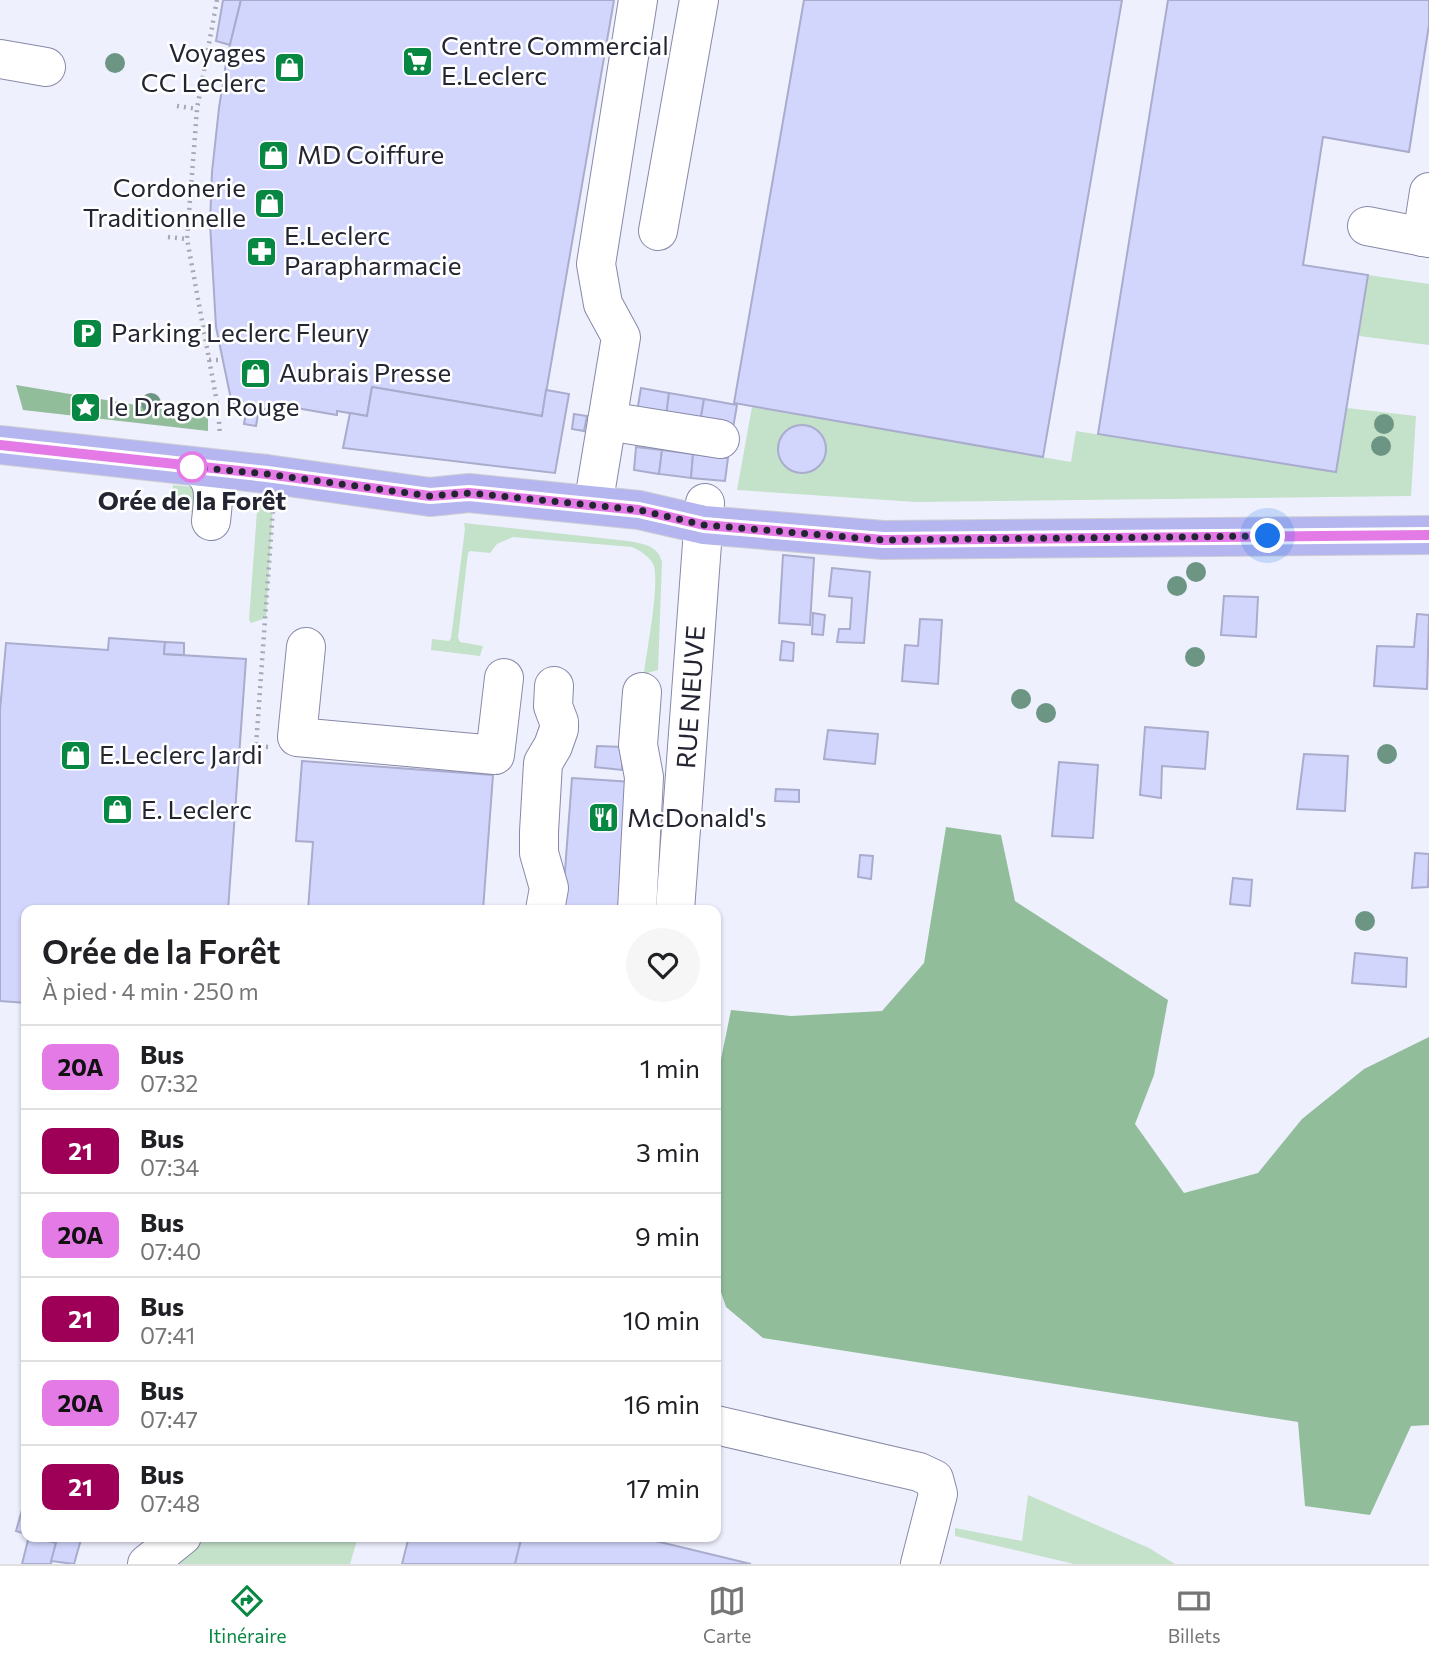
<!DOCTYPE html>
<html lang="fr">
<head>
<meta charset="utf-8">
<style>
	body { margin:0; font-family:Commissioner,sans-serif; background:#f6f6f6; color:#202124; height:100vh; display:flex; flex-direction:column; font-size:26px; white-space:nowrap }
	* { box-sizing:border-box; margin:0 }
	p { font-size:23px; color:#757577 }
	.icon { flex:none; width:38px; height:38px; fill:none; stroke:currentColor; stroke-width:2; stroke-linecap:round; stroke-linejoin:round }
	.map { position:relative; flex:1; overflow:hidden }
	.drawer { position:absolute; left:21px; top:905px; width:700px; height:637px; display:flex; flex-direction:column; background:#fff; border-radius:14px; box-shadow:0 2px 5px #0004 }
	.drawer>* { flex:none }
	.badge { padding:0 14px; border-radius:10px; font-size:24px; line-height:46px }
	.you { position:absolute; width:35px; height:35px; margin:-18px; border:5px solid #fff; border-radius:50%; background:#1a73e8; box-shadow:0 0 0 10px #1a73e833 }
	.map>.badge { position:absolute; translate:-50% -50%; box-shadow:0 0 0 4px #fff }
	.round { display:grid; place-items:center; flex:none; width:74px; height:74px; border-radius:37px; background:#f6f6f6 }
	.headline { display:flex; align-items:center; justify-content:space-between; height:119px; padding:0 21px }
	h1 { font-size:33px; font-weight:600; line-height:52px }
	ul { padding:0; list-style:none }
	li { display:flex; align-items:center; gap:21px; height:84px; padding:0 21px; border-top:2px solid #e0e0e0 }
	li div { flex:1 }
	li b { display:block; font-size:26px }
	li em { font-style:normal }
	li .badge { min-width:77px; font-weight:700; text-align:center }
	.menu { display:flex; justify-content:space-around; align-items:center; height:98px; border-top:2px solid #e0e0e0; background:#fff; font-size:19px; color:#757577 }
	.menu a { display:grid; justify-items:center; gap:4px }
	.menu .active { color:#068742 }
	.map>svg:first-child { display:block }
</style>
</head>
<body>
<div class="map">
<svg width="1429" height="1564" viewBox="0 0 1429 1564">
	<rect width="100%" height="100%" fill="#eff0fe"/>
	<g fill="#c4e1ca">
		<path d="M1368,275L1429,284V345L1359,336Z"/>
		<path d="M752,407L1071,462L1076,431L1336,472L1347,408L1416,416L1411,496L916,502L737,490Z"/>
		<path d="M173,485L203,488L196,512L170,511Z"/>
		<path d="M258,497L274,498L273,506L266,618L251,623L249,620Z"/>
		<path d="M464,523L628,541C643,544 658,545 662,562L658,670L644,674C646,653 661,580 653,564C649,556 639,550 632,547L513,537L497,544L490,553L470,551L468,553L458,638L460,642L483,646L480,656L431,650L432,639L449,641L451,638L465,529Z"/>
		<path d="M1028,1495L1149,1548L1175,1564H1074L955,1536V1528L1022,1541Z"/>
		<path d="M208,1537H358L350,1564H173Z"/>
	</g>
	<g fill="#92bd9b">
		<path d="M16,385L208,417V431L23,410Z"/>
		<path d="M946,827L1001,835L1015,901L1168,1000L1154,1075L1135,1124L1184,1193L1258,1173L1302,1119L1364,1069L1429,1037V1425L1411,1426L1370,1515L1305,1506L1298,1422L763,1338L726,1307L716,1277V1097L717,1079L731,1010L791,1016L882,1011L924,963Z"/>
	</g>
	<g fill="#d3d6fc" stroke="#a9accc" stroke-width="2">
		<path d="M223,0H241L230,45L216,41Z"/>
		<path d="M241,0H614L542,416L372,387L367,416L337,411V415L296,408L295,414L232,404L216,327L210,223L212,172L219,108L227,57Z"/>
		<path d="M804,0H1122L1043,457L734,403Z"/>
		<path d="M1168,0H1429V25L1409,152L1323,137L1303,265L1368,275L1336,472L1098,434Z"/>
		<path d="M372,387L542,416L546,390L569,394L555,473L343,448L350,413L367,416Z"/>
		<path d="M641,388L669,393L666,417L637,412Z"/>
		<path d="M669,393L704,399L700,423L666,417Z"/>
		<path d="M704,399L737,405L733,428L700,423Z"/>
		<path d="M247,407L259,408L256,426L244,424Z"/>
		<path d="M574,414L587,416L584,431L572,429Z"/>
		<circle cx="802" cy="449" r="24"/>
		<path d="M636,447L662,450L659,474L634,470Z"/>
		<path d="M662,450L693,454L691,478L659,474Z"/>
		<path d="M693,454L728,458L725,481L691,478Z"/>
		<path d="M783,555L814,558L810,625L779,623Z"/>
		<path d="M832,568L870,572L864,643L837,642L839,629H850L852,598L829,596Z"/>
		<path d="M1224,596L1258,597L1256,637L1221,635Z"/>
		<path d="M813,613L825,615L823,635L812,634Z"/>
		<path d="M1417,614L1429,615L1427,689L1374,686L1377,646L1414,647Z"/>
		<path d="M920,619L942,620L938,684L902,681L905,645L918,646Z"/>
		<path d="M109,638L165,642L164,654L246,659L228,910H26V1003L0,1001V710L6,643L108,650Z"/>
		<path d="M782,641L794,643L793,661L780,660Z"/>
		<path d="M165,642L184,643V655L164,654Z"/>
		<path d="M1145,727L1208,732L1205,769L1162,766L1161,798L1140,795Z"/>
		<path d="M828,730L878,734L875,764L824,759Z"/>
		<path d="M597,746L623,747L622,770L595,767Z"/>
		<path d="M1304,754L1348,756L1345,811L1297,809Z"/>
		<path d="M302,761L493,775L483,910H308L313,842L296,841Z"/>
		<path d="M1059,762L1098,765L1093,838L1052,836Z"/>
		<path d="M572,778L632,782L624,910H562Z"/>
		<path d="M776,789L799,790V802L775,801Z"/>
		<path d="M1415,853L1429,854L1428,887L1412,888Z"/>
		<path d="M860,855L873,856L871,879L858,877Z"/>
		<path d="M1233,878L1252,880L1250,906L1230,904Z"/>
		<path d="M1355,953L1407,958L1406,987L1352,983Z"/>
		<path d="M26,1496V1534L16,1531Z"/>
		<path d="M29,1536L56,1543L51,1564H22Z"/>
		<path d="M58,1536H82L74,1564L51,1561Z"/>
		<path d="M409,1536H522L515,1564H402Z"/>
		<path d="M522,1536H635L751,1564H515Z"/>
	</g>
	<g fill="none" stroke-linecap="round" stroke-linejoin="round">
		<defs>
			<g id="minor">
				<path d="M0,59L46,67"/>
				<path d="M1367,226L1429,238"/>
				<path d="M658,231L699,0"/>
				<path d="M1422,237L1429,192"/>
				<path d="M607,421L720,439"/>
				<path d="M198,467C218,480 213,501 211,521"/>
				<path d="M595,494L621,337L603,304L596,264L638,0"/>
				<path d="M306,647L297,737L495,755L504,678"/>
				<path d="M545,910L549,888L539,853V832L543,763L553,746L559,729V722L553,706L554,686"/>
				<path d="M637,910L644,777L638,745L642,692"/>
				<path d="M675,910L705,503"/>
				<path d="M716,1425L919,1472L934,1479L938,1494L920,1564"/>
				<path d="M147,1564L182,1536"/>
			</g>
			<path id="major" d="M0,445L267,474L430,497L469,493L639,510L704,525L883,540L1429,535"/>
		</defs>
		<use href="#minor" stroke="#8789a8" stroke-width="40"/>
		<use href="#major" stroke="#cfcfd2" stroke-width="40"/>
		<g stroke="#a7a8b5" stroke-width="4.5" stroke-dasharray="2 5" stroke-linecap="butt">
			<path d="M217,0L197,109L187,239L218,408L220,435"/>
			<path d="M177,106L197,109"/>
			<path d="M168,237L187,239"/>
			<path d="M209,360H221"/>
			<path d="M268,747L256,746L273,508"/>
		</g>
		<use href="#minor" stroke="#fff" stroke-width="38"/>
		<use href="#major" stroke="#b5b5ef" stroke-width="38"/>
	</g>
	<g fill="#6c9584">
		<circle cx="115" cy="63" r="10"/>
		<circle cx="151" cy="403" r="10"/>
		<circle cx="1384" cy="424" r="10"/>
		<circle cx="1381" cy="446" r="10"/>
		<circle cx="1196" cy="572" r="10"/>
		<circle cx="1177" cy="586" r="10"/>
		<circle cx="1195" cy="657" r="10"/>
		<circle cx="1021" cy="699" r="10"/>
		<circle cx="1046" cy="713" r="10"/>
		<circle cx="1387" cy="754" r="10"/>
		<circle cx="1365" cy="921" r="10"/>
	</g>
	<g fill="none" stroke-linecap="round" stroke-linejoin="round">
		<defs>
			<path id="line" d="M0,445L267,474L430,496L469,493L639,510L704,525L883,540L1429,535"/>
		</defs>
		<use href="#line" stroke="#fff" stroke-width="16"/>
		<use href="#line" stroke="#e47ae6" stroke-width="10"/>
		<path stroke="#242532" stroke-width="7" stroke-dasharray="0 12.6" d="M192,467L267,474L430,496L469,493L639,510L704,525L883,540L1268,536"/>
	</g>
	<defs>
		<symbol id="supermarket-square" viewBox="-11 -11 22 22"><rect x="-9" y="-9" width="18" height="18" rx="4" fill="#068742" stroke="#fff"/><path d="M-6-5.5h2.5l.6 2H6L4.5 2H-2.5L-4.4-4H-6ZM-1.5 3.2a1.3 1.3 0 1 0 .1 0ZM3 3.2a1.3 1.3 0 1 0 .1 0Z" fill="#fff"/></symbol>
		<symbol id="shop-square" viewBox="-11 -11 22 22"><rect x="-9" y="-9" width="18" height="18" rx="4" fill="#068742" stroke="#fff"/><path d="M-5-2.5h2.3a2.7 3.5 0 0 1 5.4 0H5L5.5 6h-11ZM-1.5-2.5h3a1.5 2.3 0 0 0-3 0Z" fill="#fff"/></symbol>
		<symbol id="pharmacy-square" viewBox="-11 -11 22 22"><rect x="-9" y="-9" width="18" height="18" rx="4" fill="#068742" stroke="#fff"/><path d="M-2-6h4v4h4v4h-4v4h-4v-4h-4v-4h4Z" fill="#fff"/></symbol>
		<symbol id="parking-square" viewBox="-11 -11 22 22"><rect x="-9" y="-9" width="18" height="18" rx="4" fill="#068742" stroke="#fff"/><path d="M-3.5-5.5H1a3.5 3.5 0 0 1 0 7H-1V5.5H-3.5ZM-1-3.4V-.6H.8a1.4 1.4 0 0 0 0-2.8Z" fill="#fff"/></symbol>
		<symbol id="sight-square" viewBox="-11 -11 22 22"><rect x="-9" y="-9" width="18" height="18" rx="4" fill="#068742" stroke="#fff"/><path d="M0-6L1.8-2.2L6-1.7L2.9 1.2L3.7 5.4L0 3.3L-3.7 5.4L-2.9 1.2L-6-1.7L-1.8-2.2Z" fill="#fff"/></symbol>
		<symbol id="restaurant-square" viewBox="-11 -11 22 22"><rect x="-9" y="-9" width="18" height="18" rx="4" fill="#068742" stroke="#fff"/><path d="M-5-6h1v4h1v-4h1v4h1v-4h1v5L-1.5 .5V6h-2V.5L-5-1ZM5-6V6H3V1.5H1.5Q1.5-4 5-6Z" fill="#fff"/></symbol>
	</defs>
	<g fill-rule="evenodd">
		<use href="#supermarket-square" x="400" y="44" width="35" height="35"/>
		<use href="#shop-square" x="272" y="50" width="35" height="35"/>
		<use href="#shop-square" x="256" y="138" width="35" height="35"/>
		<use href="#shop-square" x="252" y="186" width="35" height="35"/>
		<use href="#pharmacy-square" x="244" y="234" width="35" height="35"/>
		<use href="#parking-square" x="70" y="316" width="35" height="35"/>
		<use href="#shop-square" x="238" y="356" width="35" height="35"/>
		<use href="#sight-square" x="68" y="390" width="35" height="35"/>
		<use href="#shop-square" x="58" y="738" width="35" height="35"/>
		<use href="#shop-square" x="100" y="792" width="35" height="35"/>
		<use href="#restaurant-square" x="586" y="800" width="35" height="35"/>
	</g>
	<circle fill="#fff" stroke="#e47ae6" stroke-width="3.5" cx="192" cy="467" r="14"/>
	<g text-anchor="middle" stroke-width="5" stroke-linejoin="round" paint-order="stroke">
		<g font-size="26" fill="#242532" stroke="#fff" text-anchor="start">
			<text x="441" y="55">Centre Commercial<tspan x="441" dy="30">E.Leclerc</tspan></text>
			<text x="266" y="62" text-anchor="end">Voyages<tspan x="266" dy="30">CC Leclerc</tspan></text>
			<text x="297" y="164">MD Coiffure</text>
			<text x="246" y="197" text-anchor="end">Cordonerie<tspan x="246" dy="30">Traditionnelle</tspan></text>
			<text x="284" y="245">E.Leclerc<tspan x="284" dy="30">Parapharmacie</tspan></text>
			<text x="111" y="342">Parking Leclerc Fleury</text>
			<text x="279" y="382">Aubrais Presse</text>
			<text x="108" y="416">le Dragon Rouge</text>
			<text x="99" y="764">E.Leclerc Jardi</text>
			<text x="141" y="819">E. Leclerc</text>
			<text x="627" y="827">McDonald's</text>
		</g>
		<g font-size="26" font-weight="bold" fill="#242532" stroke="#fff">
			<text x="192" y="510">Orée de la Forêt</text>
		</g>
		<g font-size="26" fill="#242532" stroke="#fff">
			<text transform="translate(691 697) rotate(-86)" y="9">RUE NEUVE</text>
		</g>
	</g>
</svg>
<div class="you" style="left:1268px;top:536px"></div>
<section class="drawer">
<div class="headline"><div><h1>Orée de la Forêt</h1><p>À pied · 4 min · 250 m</p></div><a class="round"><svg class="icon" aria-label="heart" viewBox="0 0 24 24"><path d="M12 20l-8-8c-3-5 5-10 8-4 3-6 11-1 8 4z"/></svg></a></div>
<ul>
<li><span class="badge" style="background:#e47ae6;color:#111">20A</span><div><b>Bus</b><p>07:32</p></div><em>1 min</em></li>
<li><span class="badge" style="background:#9f0057;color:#fff">21</span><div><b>Bus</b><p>07:34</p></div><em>3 min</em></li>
<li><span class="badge" style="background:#e47ae6;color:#111">20A</span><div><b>Bus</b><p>07:40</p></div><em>9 min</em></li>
<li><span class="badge" style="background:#9f0057;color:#fff">21</span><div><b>Bus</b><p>07:41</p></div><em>10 min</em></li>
<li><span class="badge" style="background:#e47ae6;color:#111">20A</span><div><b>Bus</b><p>07:47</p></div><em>16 min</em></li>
<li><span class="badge" style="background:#9f0057;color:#fff">21</span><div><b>Bus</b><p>07:48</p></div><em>17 min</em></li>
</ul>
</section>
</div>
<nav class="menu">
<a class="active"><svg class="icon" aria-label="directions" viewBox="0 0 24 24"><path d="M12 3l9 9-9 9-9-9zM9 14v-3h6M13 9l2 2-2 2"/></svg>Itinéraire</a>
<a><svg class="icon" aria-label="map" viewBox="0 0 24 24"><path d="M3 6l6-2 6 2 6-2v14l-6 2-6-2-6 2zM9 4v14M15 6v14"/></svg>Carte</a>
<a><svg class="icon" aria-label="tickets" viewBox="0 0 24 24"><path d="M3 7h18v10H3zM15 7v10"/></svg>Billets</a>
</nav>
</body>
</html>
